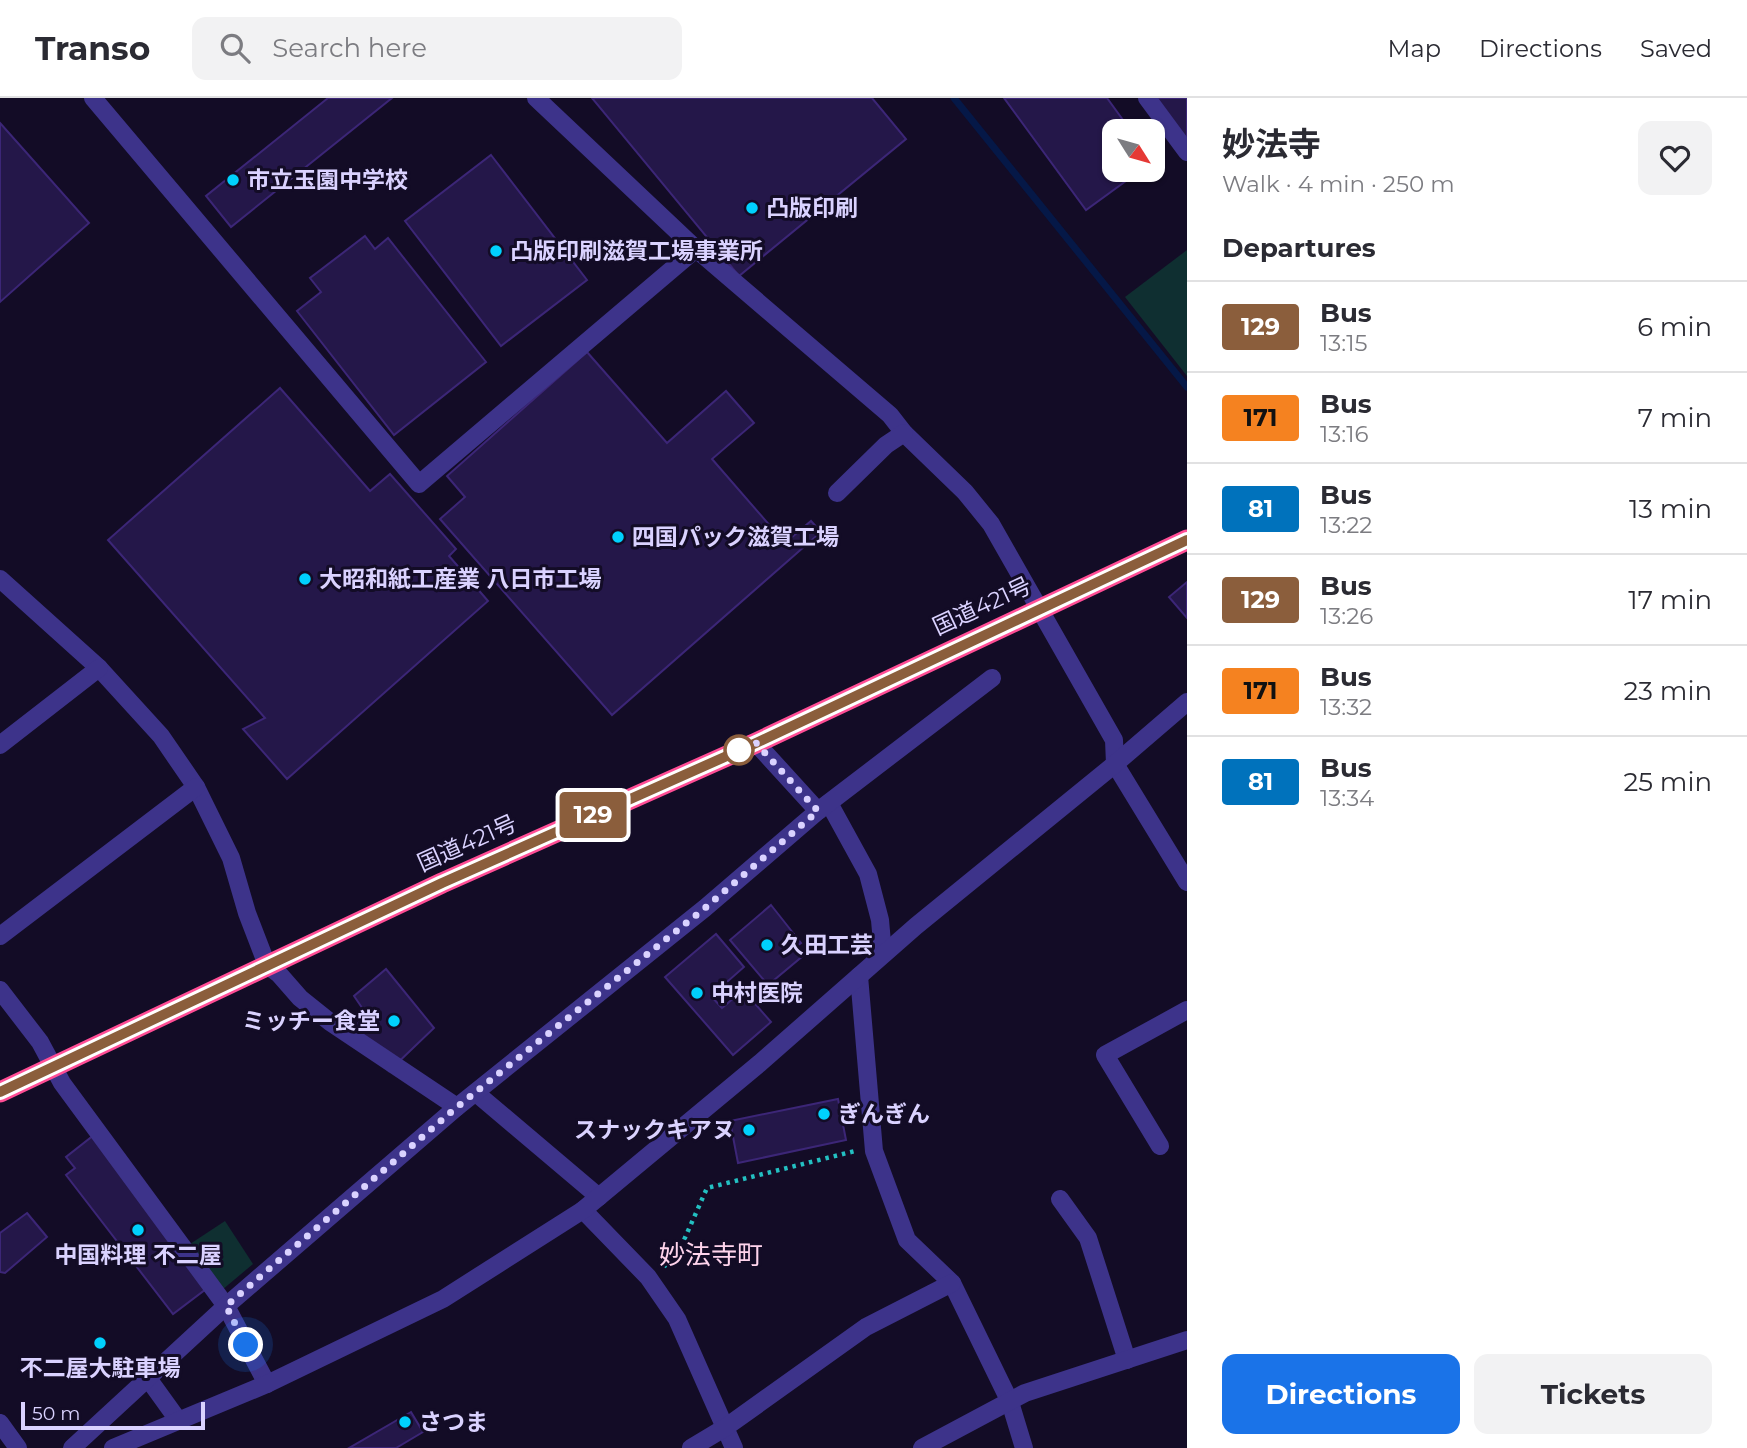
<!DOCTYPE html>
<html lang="en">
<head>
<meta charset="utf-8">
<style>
	body { margin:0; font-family:Montserrat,"Noto Sans JP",sans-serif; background:#f2f2f3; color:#2b2b33; height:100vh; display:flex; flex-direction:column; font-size:26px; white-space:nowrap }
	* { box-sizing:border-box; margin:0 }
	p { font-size:23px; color:#7c7c81 }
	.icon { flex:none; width:38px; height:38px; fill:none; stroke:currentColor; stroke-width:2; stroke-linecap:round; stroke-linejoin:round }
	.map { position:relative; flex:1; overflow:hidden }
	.side { display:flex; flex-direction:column; background:#fff; width:560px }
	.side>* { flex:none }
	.badge { padding:0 14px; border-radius:5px; font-size:24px; line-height:46px }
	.needle { width:46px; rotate:127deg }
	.fabs { position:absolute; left:1102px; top:21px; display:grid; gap:14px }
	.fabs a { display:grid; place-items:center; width:63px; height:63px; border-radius:14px; background:#fff; box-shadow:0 2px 5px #0004; font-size:35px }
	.scale { position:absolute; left:21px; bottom:18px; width:184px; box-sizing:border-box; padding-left:7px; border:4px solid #dad2ff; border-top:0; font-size:19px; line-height:24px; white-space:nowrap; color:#dad2ff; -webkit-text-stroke:5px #130c26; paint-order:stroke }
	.you { position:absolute; width:35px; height:35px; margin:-18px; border:5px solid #fff; border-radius:50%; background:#1a73e8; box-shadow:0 0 0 10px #1a73e833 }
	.map>.badge { position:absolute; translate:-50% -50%; box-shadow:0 0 0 4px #fff }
	h2 { padding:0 35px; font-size:26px; line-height:63px }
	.round { display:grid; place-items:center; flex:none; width:74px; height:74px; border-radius:14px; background:#f2f2f3 }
	.overview { display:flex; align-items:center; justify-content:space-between; height:119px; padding:0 35px }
	h1 { font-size:33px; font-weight:700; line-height:52px }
	.cta { display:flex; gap:14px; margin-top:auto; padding:14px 35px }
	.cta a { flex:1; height:80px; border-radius:14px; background:#1a73e8; color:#fff; font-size:28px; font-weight:700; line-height:80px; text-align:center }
	.cta a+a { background:#f2f2f3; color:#2b2b33 }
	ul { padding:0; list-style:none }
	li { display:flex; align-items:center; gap:21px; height:91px; padding:0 35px; border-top:2px solid #e1e1e2 }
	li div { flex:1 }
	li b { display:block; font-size:26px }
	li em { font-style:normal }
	li .badge { min-width:77px; font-weight:700; text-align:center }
	header { display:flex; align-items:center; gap:42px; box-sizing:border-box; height:98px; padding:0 35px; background:#fff; border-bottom:2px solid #e1e1e2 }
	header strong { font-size:33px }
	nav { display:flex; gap:38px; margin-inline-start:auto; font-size:24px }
	.search { width:490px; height:63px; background:#f2f2f3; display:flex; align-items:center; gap:18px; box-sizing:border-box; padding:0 24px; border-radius:14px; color:#7c7c81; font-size:26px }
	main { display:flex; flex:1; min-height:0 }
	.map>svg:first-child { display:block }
</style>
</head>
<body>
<header>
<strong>Transo</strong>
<div class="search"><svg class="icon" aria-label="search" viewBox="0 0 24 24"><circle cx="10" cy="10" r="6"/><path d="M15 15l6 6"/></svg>Search here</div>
<nav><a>Map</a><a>Directions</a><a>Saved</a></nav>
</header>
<main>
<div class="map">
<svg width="1187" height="1350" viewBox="0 0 1187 1350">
	<rect width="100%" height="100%" fill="#130c26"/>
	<g fill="#0f2f31">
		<path d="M1187,152V278L1125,199Z"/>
		<path d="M225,1123L253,1166L222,1192L187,1148Z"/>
	</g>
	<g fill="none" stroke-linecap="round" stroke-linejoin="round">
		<path stroke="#051847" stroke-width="7" d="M954,0L1187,289"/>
	</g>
	<g fill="#241749" stroke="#3c2677" stroke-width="2">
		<path d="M328,0H392L231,129L206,98Z"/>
		<path d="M592,0H872L906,41L739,178Z"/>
		<path d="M1004,0H1107L1131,33H1115V72H1141L1086,112Z"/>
		<path d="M1153,0H1187V45Z"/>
		<path d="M0,25L89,125L0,204Z"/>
		<path d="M491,57L587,182L501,248L405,123Z"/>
		<path d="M365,138L375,151L388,140L486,264L394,337L297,213L321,194L310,180Z"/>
		<path d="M587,254L667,345L726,293L754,325L712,361L785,445L811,423L821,434L612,617L440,421L465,399L447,378Z"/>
		<path d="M280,290L370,393L390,376L456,451L449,458L488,503L287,681L243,631L265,620L108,442Z"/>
		<path d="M1187,484V520L1169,499Z"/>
		<path d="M771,807L801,845L797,848L804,857L768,887L730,842Z"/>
		<path d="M716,836L744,869L711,898L722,910L743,892L771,924L733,957L665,879Z"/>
		<path d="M386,871L434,930L389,973L351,932L367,917L354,898Z"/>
		<path d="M838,1001L846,1042L738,1065L730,1023Z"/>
		<path d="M94,1037L210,1188L173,1216L66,1077L75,1070L66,1059Z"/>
		<path d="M27,1115L47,1139L5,1175L0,1174V1135Z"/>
		<path d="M411,1314L423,1334L396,1350H349Z"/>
	</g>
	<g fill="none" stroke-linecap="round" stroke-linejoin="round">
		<path stroke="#23c0c2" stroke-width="4.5" stroke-dasharray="3.5 5" stroke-linecap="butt" d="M664,1169L684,1142L707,1090L855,1053"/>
		<g stroke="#3d338a" stroke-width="18">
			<path d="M93,0L419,386L696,151"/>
			<path d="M536,0L696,151L890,317L904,335L965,394L991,426L1114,642L1115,666L1187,784"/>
			<path d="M1147,0L1187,54"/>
			<path d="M837,395L886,347L904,335"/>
			<path d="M0,481L99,570L161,638L196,689L231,760L247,815L267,867L279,876L300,900L330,924L457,1009"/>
			<path d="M756,645L818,713"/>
			<path d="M0,647L99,570"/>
			<path d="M829,705L868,776L880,822L883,856"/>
			<path d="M0,838L196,689"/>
			<path d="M859,878L874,1053L907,1142L952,1185L1010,1304L1024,1350"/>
			<path d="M0,892L40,944L62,985L226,1208L267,1286"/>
			<path d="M476,995L599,1099"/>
			<path d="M1160,1048L1105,957L1187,912"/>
			<path d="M1060,1101L1088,1140L1127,1262"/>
			<path d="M583,1112L648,1179L677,1221L734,1350"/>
			<path d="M147,1279L178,1322"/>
			<path d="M0,1325L18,1350"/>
			<path d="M72,1350L226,1208L457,1009L705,810L818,713L992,580"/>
			<path d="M113,1350L267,1286L443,1201L583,1112L760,965L916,828L1115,666L1187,604"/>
			<path d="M691,1350L726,1329L866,1229L952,1185"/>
			<path d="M922,1350L1025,1295L1187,1242"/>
		</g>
		<path stroke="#ff4d95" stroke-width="21" d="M0,994L442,785L756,645L1187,442"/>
	</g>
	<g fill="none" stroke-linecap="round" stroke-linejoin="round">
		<defs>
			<path id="line" d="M0,994L442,785L756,645L1187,442"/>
		</defs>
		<use href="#line" stroke="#fff" stroke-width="16"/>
		<use href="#line" stroke="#8b5e3c" stroke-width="10"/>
		<path stroke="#dad2ff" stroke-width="7" stroke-dasharray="0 12.6" d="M246,1247L226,1208L457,1009L705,810L818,713L756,645L739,652"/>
	</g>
	<g fill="#00d1fd" stroke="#130c26" stroke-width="2.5">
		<circle cx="233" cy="82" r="7"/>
		<circle cx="752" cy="110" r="7"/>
		<circle cx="496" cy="153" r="7"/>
		<circle cx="618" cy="439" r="7"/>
		<circle cx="305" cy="481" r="7"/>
		<circle cx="767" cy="847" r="7"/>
		<circle cx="697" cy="895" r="7"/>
		<circle cx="394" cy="923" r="7"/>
		<circle cx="824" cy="1016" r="7"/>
		<circle cx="749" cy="1032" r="7"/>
		<circle cx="138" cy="1132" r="7"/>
		<circle cx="100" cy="1245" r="7"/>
		<circle cx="405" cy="1324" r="7"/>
	</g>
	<circle fill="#fff" stroke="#8b5e3c" stroke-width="3.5" cx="739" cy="652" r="14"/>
	<g text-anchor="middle" stroke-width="6" stroke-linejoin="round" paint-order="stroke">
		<g font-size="23" font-weight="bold" fill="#dad2ff" stroke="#130c26" text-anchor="start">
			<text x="247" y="90">市立玉園中学校</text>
			<text x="766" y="118">凸版印刷</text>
			<text x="510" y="161">凸版印刷滋賀工場事業所</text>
			<text x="632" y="447">四国パック滋賀工場</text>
			<text x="319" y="489">大昭和紙工産業 八日市工場</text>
			<text x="781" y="855">久田工芸</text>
			<text x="711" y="903">中村医院</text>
			<text x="380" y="931" text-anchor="end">ミッチー食堂</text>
			<text x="838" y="1024">ぎんぎん</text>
			<text x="735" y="1040" text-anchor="end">スナックキアヌ</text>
			<text x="138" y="1165" text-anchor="middle">中国料理 不二屋</text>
			<text x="100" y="1278" text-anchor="middle">不二屋大駐車場</text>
			<text x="419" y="1332">さつま</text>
		</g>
		<g font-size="23" fill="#dad2ff" stroke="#130c26">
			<text transform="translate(982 508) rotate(-25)" y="8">国道421号</text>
			<text transform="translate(467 745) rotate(-24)" y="8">国道421号</text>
		</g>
		<g font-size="26" fill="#ffd4ec" stroke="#130c26">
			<text x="711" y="1166">妙法寺町</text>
		</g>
	</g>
</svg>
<div class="fabs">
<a><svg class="needle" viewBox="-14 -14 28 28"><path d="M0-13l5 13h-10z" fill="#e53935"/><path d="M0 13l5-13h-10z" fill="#7c7c81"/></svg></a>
</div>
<div class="scale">50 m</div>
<div class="you" style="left:246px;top:1247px"></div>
<b class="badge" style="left:593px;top:717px;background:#8b5e3c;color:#fff">129</b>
</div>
<section class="side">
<div class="overview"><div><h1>妙法寺</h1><p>Walk · 4 min · 250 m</p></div><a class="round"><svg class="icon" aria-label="heart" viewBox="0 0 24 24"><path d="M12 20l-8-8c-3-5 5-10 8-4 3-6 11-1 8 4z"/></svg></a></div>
<h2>Departures</h2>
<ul>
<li><span class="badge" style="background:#8b5e3c;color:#fff">129</span><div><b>Bus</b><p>13:15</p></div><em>6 min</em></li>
<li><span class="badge" style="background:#f58220;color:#111">171</span><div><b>Bus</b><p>13:16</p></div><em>7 min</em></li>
<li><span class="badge" style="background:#0072bc;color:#fff">81</span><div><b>Bus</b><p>13:22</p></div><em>13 min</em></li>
<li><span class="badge" style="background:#8b5e3c;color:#fff">129</span><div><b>Bus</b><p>13:26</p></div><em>17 min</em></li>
<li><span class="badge" style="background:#f58220;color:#111">171</span><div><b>Bus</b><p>13:32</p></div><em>23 min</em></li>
<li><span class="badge" style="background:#0072bc;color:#fff">81</span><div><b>Bus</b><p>13:34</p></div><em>25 min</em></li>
</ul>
<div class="cta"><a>Directions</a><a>Tickets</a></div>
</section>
</main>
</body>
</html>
